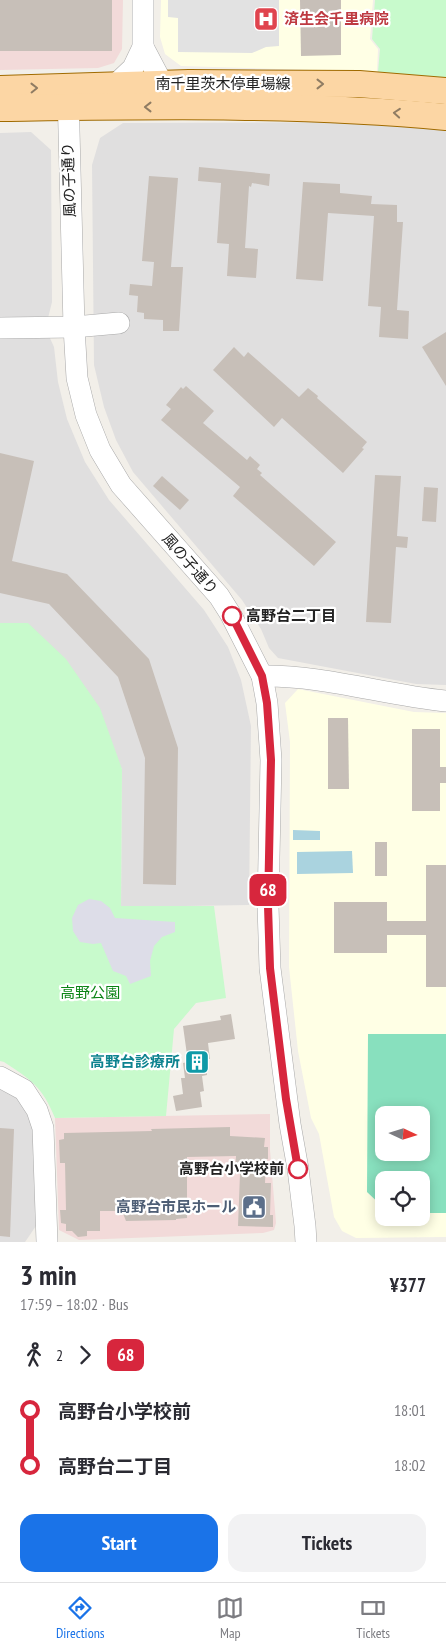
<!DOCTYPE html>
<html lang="en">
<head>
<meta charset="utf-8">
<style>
	body { margin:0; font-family:"PT Sans Narrow","Noto Sans JP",sans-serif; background:#f2f2f3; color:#2b2b33; height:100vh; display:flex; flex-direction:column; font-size:19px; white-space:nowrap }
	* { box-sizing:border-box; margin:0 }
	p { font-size:16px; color:#7c7c81 }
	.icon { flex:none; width:28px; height:28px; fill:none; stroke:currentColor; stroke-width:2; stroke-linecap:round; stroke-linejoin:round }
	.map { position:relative; height:1242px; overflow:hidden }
	.details { display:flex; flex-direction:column; background:#fff; flex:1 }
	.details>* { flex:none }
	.badge { padding:0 10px; border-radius:8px; font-size:18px; line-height:32px }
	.needle { width:32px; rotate:94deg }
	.fabs { position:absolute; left:375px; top:1106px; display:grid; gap:10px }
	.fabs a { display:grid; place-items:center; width:55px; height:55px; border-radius:10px; background:#fff; box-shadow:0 2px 12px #0003; font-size:25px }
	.map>.badge { position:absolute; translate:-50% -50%; box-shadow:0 0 0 2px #fff }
	.legs { display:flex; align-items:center; gap:8px; height:55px; padding:0 20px; font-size:16px }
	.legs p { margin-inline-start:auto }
	.head { display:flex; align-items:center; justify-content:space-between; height:85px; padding:0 20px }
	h1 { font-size:28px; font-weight:700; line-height:38px }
	.primary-button { display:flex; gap:10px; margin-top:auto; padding:10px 20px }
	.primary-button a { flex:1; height:58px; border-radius:15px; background:#1a73e8; color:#fff; font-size:20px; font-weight:700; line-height:58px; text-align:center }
	.primary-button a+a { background:#f2f2f3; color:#2b2b33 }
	ul { padding:0 20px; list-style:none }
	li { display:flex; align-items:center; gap:18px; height:55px; font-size:19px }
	li i { display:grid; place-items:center; width:8px; height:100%; margin:0 6px; background:currentColor }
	li i::after { content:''; width:12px; height:12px; margin:-6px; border:4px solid; border-radius:50%; background:#fff }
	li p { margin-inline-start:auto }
	li:first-child i { background:linear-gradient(#0000 50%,currentColor 0) }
	li:last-child i { background:linear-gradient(currentColor 50%,#0000 0) }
	.menu { display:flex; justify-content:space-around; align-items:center; height:70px; border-top:1px solid #e1e1e2; background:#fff; font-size:14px; color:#7c7c81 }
	.menu a { display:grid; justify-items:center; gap:2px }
	.menu .on { color:#1a73e8 }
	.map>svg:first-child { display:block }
</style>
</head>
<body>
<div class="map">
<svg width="446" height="1242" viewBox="0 0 446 1242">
	<rect width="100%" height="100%" fill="#f2efe9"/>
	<g fill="#e0dfdf">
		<path d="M371,122L446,130V685L416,684L278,658L269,648L261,629L242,600L133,472L116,440L104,407L94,365L92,165L100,138L123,123Z"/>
		<path d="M31,132L51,150L52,302L48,318L0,319V133Z"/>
		<path d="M0,333L49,336L54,347L58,382L67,419L85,462L109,500L204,610L228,647L241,680L251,726L249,905L121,907L122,769L28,624L0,623Z"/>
		<path d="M0,1085L19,1098L31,1113L34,1130L38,1223L25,1242H0Z"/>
	</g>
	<g fill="#f2dad9">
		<path d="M0,0H123L122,49L114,63L98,68L0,70Z"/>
		<path d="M270,1114V1150L276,1223L274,1230L263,1233L79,1240L59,1230L55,1118Z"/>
	</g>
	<g fill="#ffffe5" fill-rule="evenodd">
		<path d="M161,0H373L370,39L378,49L377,72L181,66L165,54L160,37Z"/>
		<path d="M298,689L414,712L446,713V1237L356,1238L342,1231L334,1217L319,1134L311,1118L298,1051L289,967L290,742L285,703ZM384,1115H421V1152H384ZM384,1180H421V1218H384Z"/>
	</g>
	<g fill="#c8facc">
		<path d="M375,0H446V78L378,72L380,49L372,39Z"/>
		<path d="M0,623H28L66,659L100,708L122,769L121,906H214L226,998L196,1003L174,1029L166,1116L55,1118C42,1086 31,1080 4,1062L0,1061Z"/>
	</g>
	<path fill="#88e0be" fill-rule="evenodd" d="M368,1034H446V1213H421V1180H384V1208L367,1192ZM384,1115H421V1152H384Z"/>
	<path fill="#e2e2e2" d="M168,0H279V46L266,47L252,53L178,52V18L168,17Z"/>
	<path fill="#dddde8" d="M89,899L101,901L110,908L115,918L175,922V932L162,937L154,946L150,961L151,976L130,984L126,976L113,971L101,943L93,944L80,942L73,931L72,918L78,905Z"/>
	<g fill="#aad3df">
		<path d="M293,830L320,831V840H293Z"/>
		<path d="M352,851L353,873L297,874V852Z"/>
	</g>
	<g fill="#c7bfb8">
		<rect x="0" y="0" width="112" height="51"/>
		<path d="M300,0H341V55L301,56Z"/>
		<path d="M199,167L270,174L269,186L252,183L251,187L249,186L245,248L258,249L256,278L227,276L229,244L217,243L221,183L198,181Z"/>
		<path d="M149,176L178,178L171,267H183L179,331H163V320L144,319V313L137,312L138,296L129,295L130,284L152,286L154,262L142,261Z"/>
		<path d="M303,182L340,184V193L372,196L371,204L397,205V222H403L397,310L409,311L408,339L379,337L381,307L368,306L374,216L328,213L323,281L296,279Z"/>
		<path d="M446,332V386L422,347Z"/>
		<path d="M234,347L244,357L248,352L299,397L308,388L318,396L317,398L367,442L362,448L364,449L343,473L282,418L274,427L213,370Z"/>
		<path d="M186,386L214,411L203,423L247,460L250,456L260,465L257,469L262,473L260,475L336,542L314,566L233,496L240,487L161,420L171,409L166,405L181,387L183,389Z"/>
		<path d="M0,453L34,461L12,561L67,574L149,659L178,748L176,885L143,884L145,758L118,677L49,604L0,593Z"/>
		<path d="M375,475L401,476L397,536L408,537L407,548L396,547L391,623L366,622Z"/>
		<path d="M162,476L189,500L180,510L153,486Z"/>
		<path d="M424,487L438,488L436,522L422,521Z"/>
		<path d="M328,718H348L349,789H328Z"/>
		<path d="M412,729H440V767H446V783H440V811H412Z"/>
		<rect x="375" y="842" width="12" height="34"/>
		<path d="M426,865H446V987H426V935H387V953H334V902H387V921H426Z"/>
		<path d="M231,1014L235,1039L208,1043L210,1059H205L207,1075L202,1076L204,1091L200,1092L202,1107L176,1111L173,1096L183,1094L181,1078H185L183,1063L188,1062L183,1026L221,1020L220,1016Z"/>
		<path d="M230,1127V1136L265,1138L264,1147H268V1159H266L265,1183H271L270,1215H273V1227L238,1226L240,1174H235L236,1156L187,1157V1218L176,1219V1220L126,1221L122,1211H100V1231H87V1236L78,1237L72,1231H66V1224L61,1223L60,1210H66L65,1163H60L59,1140L64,1139V1133L152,1131L151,1129Z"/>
		<path d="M0,1128L14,1129L10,1237L0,1236Z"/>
	</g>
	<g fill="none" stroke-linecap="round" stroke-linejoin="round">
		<defs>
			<g id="minor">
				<path d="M143,47L162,83L172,93"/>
				<path d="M114,86L133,68L143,47V0"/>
				<path d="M68,91L74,327L77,378L86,415L100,450L121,485L219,596L231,615L262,676L267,703L271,760L268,906L270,968L290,1124L298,1169L305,1226L306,1242"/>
				<path d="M0,328L74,327L119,323"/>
				<path d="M262,676C324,675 384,695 446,701"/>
				<path d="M0,1077L24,1090L37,1110L43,1128L47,1242"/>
			</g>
			<g id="major">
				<path d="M0,89L189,83L359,84L446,91"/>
				<path d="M0,108C148,106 298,103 446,117"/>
			</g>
		</defs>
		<use href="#minor" stroke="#a9a9a9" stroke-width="22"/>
		<use href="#major" stroke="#a06b00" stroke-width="28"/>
		<use href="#minor" stroke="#fff" stroke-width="21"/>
		<use href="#major" stroke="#fcd6a4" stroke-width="26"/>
	</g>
	<defs><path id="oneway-chevron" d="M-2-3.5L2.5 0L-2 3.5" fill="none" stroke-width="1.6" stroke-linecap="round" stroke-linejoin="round" transform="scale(1.25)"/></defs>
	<g stroke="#8f7c63">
		<use href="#oneway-chevron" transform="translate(320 84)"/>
		<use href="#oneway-chevron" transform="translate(34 88) rotate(-1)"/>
		<use href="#oneway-chevron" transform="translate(148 107) rotate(-180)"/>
		<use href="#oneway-chevron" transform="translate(397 113) rotate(-175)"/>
	</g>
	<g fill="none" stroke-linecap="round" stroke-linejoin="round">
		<defs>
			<path id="line-1" d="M232,616L262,676L267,703L271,760L268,906L270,968L286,1099L298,1169"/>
		</defs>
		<use href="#line-1" stroke="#fff" stroke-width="11"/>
		<use href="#line-1" stroke="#d7263d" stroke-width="8"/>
	</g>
	<defs>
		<symbol id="hospital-square" viewBox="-11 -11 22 22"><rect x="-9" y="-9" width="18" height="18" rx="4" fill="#e0444e" stroke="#fff"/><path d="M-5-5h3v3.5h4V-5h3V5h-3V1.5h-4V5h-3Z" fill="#fff"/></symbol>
		<symbol id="building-square" viewBox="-11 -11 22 22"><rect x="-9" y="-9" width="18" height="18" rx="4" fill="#0f9aa8" stroke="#fff"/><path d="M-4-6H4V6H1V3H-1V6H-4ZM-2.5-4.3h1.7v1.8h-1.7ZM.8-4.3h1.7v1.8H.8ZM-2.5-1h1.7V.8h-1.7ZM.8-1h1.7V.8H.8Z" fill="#fff"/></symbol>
		<symbol id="civic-square" viewBox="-11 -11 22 22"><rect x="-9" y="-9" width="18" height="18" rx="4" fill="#5c6f8a" stroke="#fff"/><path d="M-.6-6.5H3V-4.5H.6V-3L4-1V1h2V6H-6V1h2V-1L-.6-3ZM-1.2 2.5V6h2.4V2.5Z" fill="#fff"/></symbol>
	</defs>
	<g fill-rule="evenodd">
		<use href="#hospital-square" x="252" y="5" width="28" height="28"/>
		<use href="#building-square" x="183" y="1048" width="28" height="28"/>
		<use href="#civic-square" x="240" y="1193" width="28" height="28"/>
	</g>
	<g fill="#fff" stroke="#d7263d" stroke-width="2.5">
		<circle cx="232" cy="616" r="9"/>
		<circle cx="298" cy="1169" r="9"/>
	</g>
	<g text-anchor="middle" stroke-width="4.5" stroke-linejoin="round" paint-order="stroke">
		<g font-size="15" font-weight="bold" fill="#be3a42" stroke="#fff" text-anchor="start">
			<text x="284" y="24">済生会千里病院</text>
		</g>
		<g font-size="15" fill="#222" stroke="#fff">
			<text x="223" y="89">南千里茨木停車場線</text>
			<text transform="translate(69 180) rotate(-92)" y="5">風の子通り</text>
			<text transform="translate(190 564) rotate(49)" y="5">風の子通り</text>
		</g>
		<g font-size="15" font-weight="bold" fill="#222" stroke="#fff" text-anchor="start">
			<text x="246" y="621">高野台二丁目</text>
			<text x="284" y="1174" text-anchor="end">高野台小学校前</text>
		</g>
		<g font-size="15" fill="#0c8416" stroke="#fff">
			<text x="90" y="998">高野公園</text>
		</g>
		<g font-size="15" font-weight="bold" fill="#0d838f" stroke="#fff" text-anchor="end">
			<text x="180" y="1067">高野台診療所</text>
		</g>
		<g font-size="15" font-weight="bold" fill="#4e5e75" stroke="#fff" text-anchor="end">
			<text x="236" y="1212">高野台市民ホール</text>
		</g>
	</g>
</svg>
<div class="fabs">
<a><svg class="needle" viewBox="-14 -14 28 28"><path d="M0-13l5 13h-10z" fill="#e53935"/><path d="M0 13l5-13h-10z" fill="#7c7c81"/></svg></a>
<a><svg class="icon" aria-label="locate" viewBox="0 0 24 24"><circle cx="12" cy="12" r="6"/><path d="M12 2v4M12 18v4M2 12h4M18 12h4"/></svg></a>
</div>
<b class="badge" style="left:268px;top:890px;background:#d7263d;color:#fff">68</b>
</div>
<section class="details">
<div class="head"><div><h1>3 min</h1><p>17:59 – 18:02 · Bus</p></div><b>¥377</b></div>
<div class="legs"><svg class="icon" aria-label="walk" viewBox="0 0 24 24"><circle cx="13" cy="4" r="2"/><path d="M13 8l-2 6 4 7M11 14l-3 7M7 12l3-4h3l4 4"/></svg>2<svg class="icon" aria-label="forward" viewBox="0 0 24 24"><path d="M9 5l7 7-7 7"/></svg><b class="badge" style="background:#d7263d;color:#fff">68</b></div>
<ul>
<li><i style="color:#d7263d"></i><b>高野台小学校前</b><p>18:01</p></li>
<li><i style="color:#d7263d"></i><b>高野台二丁目</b><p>18:02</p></li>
</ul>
<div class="primary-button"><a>Start</a><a>Tickets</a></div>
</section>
<nav class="menu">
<a class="on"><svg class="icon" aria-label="directions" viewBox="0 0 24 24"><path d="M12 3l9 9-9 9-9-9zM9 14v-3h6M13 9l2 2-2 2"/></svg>Directions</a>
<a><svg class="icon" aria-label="map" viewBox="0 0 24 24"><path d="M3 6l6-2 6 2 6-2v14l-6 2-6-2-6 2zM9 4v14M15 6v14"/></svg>Map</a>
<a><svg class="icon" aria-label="tickets" viewBox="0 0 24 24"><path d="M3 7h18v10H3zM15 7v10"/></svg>Tickets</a>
</nav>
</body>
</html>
